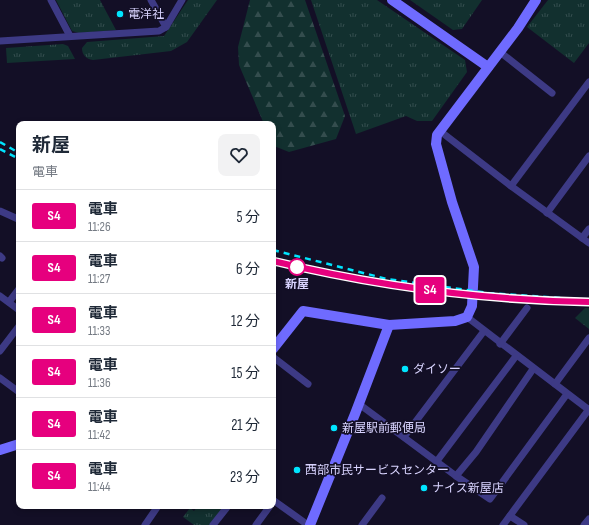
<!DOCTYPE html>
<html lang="ja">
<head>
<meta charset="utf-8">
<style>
	body { margin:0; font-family:"Sofia Sans Condensed","Noto Sans JP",sans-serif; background:#f2f2f3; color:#1f2937; height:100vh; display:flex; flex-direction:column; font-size:15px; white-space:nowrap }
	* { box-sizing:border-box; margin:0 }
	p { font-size:13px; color:#747a83 }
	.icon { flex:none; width:22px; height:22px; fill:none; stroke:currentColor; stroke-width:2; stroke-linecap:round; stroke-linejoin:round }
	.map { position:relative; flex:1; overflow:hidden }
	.panel { position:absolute; left:16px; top:121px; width:260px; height:388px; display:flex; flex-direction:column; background:#fff; border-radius:8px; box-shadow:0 2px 6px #0003 }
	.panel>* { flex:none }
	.badge { padding:0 8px; border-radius:3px; font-size:14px; line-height:26px }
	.map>.badge { position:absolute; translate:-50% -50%; box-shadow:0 0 0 2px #fff }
	.round { display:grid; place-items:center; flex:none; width:42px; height:42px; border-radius:8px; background:#f2f2f3 }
	.overview { display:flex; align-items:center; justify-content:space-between; height:68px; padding:0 16px }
	h1 { font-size:19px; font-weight:700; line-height:30px }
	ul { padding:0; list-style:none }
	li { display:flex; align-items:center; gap:12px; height:52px; padding:0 16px; border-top:1px solid #e0e1e3 }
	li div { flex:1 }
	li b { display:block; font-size:15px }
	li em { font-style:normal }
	li .badge { min-width:44px; font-weight:700; text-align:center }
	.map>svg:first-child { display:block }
</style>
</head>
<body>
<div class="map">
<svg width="589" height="525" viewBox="0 0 589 525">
	<defs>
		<pattern id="grass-tufts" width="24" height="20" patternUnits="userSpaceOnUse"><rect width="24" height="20" fill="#12302f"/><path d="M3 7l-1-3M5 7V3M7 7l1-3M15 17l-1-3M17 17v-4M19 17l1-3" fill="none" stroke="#344d4e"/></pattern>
		<pattern id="forest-firs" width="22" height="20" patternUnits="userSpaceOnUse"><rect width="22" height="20" fill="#12302f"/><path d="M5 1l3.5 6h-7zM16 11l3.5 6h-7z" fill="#344d4e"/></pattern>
	</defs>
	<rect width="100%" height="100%" fill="#130f26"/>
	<g fill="url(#grass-tufts)">
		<path d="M56,0H100L116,30L79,33L72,31Z"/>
		<path d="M188,0H217L187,42L171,51L93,60C86,59 82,55 82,48L87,42L164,36Z"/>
		<path d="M311,0H377L465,60L467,72L432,121H417L406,116L356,134Z"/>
		<path d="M410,0H482L462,29L453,30Z"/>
		<path d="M548,0H589V43L574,63L527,27Z"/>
		<path d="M63,44L68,46L75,59L7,63L6,48Z"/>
		<path d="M585,308H589V329L575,318Z"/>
		<path d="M198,506H224L211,525H194L183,517L190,508L194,511Z"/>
	</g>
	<path fill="url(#forest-firs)" d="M250,0H305L345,116L336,139L289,152L274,146L273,124H264L239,65L238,47Z"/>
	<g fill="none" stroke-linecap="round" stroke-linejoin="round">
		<g stroke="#3d3a85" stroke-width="7">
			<path d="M51,0L70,36"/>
			<path d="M151,0L166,27"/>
			<path d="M0,41L159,31L166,27L182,0"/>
			<path d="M500,52L552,93"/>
			<path d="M440,131L511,186L589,243"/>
			<path d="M511,186L589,82"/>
			<path d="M0,211L18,219"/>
			<path d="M547,213L589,156"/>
			<path d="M582,238L589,229"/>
			<path d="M0,256L2,258"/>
			<path d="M0,296L19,310"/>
			<path d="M9,302L19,289"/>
			<path d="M467,317L589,410"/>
			<path d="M500,344L527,308"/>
			<path d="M0,351L19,326"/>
			<path d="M273,357L308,384"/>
			<path d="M0,378L19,392"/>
			<path d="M555,384L589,338"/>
			<path d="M359,404L456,476L490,499L567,394"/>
			<path d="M404,437L484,331"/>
			<path d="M437,461L516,356"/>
			<path d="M456,476L476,452L533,369"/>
			<path d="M273,500L308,525"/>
			<path d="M510,516L524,525"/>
			<path d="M145,525L158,506"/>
			<path d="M213,525L228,506"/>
			<path d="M256,525L270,506"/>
			<path d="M362,525L382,498"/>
			<path d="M503,525L589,409"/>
			<path d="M584,525L589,519"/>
		</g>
		<g stroke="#6f6bff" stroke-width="10">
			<path d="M392,0L488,67"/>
			<path d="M273,349L303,311L389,325L455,321L467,317L472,306L474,267L452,202L436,144L437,135L518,28L536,0"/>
			<path d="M0,450L19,444"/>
			<path d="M310,525L355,414L389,325"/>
		</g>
		<g stroke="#00e5ff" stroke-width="2.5" stroke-dasharray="6 5" stroke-linecap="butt">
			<path d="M0,142L19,153"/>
			<path d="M0,149L19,159"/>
			<path d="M273,250L387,279L489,293L589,300"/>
			<path d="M273,261L341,277L383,284"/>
		</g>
	</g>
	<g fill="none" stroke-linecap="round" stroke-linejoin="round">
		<defs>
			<path id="line" d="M273,261C376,286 483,300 589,302"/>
		</defs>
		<use href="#line" stroke="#fff" stroke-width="9"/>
		<use href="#line" stroke="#e6007e" stroke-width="6"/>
	</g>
	<g fill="#00e5ff" stroke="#130f26" stroke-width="1.5">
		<circle cx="120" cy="14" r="4"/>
		<circle cx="405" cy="369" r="4"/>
		<circle cx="334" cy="428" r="4"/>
		<circle cx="297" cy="470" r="4"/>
		<circle cx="424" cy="488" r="4"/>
	</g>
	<circle fill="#fff" stroke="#e6007e" stroke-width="2" cx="297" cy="267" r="8"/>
	<g text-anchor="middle" stroke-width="3.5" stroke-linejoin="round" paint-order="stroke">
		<g font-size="12" fill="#d9d4ff" stroke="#130f26" text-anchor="start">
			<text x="128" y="18">電洋社</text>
			<text x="413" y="373">ダイソー</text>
			<text x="342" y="432">新屋駅前郵便局</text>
			<text x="305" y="474">西部市民サービスセンター</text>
			<text x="432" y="492">ナイス新屋店</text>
		</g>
		<g font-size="12" font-weight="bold" fill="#d9d4ff" stroke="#130f26">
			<text x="297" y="288">新屋</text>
		</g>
	</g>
</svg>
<b class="badge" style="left:430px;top:290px;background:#e6007e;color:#fff">S4</b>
<section class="panel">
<div class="overview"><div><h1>新屋</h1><p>電車</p></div><a class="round"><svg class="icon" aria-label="heart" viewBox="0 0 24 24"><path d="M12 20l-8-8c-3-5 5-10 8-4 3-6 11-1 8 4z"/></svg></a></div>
<ul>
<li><span class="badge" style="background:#e6007e;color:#fff">S4</span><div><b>電車</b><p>11:26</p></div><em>5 分</em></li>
<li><span class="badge" style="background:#e6007e;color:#fff">S4</span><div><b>電車</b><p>11:27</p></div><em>6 分</em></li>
<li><span class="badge" style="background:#e6007e;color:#fff">S4</span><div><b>電車</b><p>11:33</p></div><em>12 分</em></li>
<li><span class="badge" style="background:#e6007e;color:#fff">S4</span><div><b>電車</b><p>11:36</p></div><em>15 分</em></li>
<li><span class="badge" style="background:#e6007e;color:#fff">S4</span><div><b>電車</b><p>11:42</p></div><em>21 分</em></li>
<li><span class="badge" style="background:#e6007e;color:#fff">S4</span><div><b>電車</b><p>11:44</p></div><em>23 分</em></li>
</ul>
</section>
</div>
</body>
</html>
